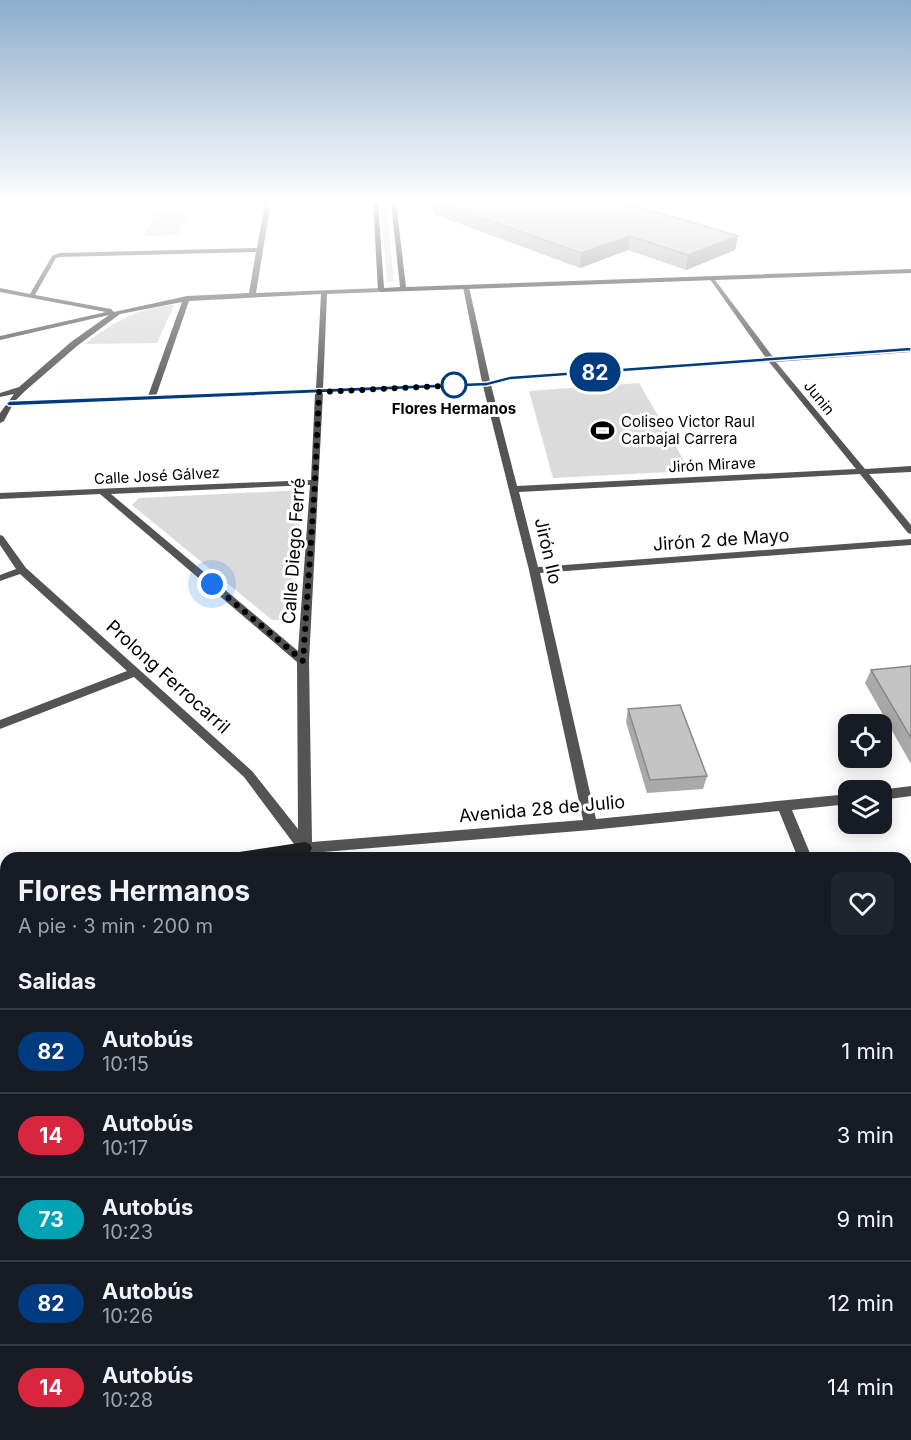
<!DOCTYPE html>
<html lang="es">
<head>
<meta charset="utf-8">
<style>
	body { margin:0; font-family:Inter,sans-serif; background:#20242c; color:#f1f3f6; height:100vh; display:flex; flex-direction:column; font-size:22px; white-space:nowrap }
	* { box-sizing:border-box; margin:0 }
	p { font-size:20px; color:#9ea1a6 }
	.icon { flex:none; width:33px; height:33px; fill:none; stroke:currentColor; stroke-width:2; stroke-linecap:round; stroke-linejoin:round }
	.map { position:relative; flex:1; overflow:hidden }
	.sheet { position:absolute; left:0px; top:852px; width:912px; height:588px; display:flex; flex-direction:column; background:#171b24; border-radius:18px 18px 0 0; box-shadow:0 3px 15px #0003 }
	.sheet>* { flex:none }
	.badge { padding:0 12px; border-radius:20px; font-size:21px; line-height:39px }
	.buttons { position:absolute; left:838px; top:714px; display:grid; gap:12px }
	.buttons a { display:grid; place-items:center; width:54px; height:54px; border-radius:12px; background:#171b24; box-shadow:0 3px 15px #0003; font-size:30px }
	.you { position:absolute; width:30px; height:30px; margin:-15px; border:4px solid #fff; border-radius:50%; background:#1a73e8; box-shadow:0 0 0 9px #1a73e833 }
	.map>.badge { position:absolute; translate:-50% -50%; box-shadow:0 0 0 3px #fff }
	h2 { padding:0 18px; font-size:22px; line-height:54px }
	.round { display:grid; place-items:center; flex:none; width:63px; height:63px; border-radius:12px; background:#20242c }
	.overview { display:flex; align-items:center; justify-content:space-between; height:102px; padding:0 18px }
	h1 { font-size:28px; font-weight:700; line-height:45px }
	ul { padding:0; list-style:none }
	li { display:flex; align-items:center; gap:18px; height:84px; padding:0 18px; border-top:2px solid #363941 }
	li div { flex:1 }
	li b { display:block; font-size:22px }
	li em { font-style:normal }
	li .badge { min-width:66px; font-weight:700; text-align:center }
	.map>svg:first-child { display:block }
</style>
</head>
<body>
<div class="map">
<svg width="911" height="1440" viewBox="0 0 911 1440">
	<rect width="100%" height="100%" fill="#fff"/>
	<g fill="#dbdbdb">
		<path d="M380,202H386L394,281L387,282Z"/>
		<path d="M188,213L178,235L144,236L155,214Z"/>
		<path d="M174,305L157,343L84,344C115,322 135,308 174,305Z"/>
		<path d="M639,383L690,471L553,478L529,391Z"/>
		<path d="M304,490L288,620H272L132,505L139,498Z"/>
		<path d="M906,1371L911,1374V1440H795L785,1434H906Z"/>
	</g>
	<g fill="none" stroke-linecap="round" stroke-linejoin="round">
		<path stroke="#767676" stroke-width="4.5" stroke-dasharray="2 4" stroke-linecap="butt" d="M0,1033L6,1036"/>
		<g stroke="#767676" stroke-width="6" stroke-dasharray="2 4.5" stroke-linecap="butt">
			<path d="M906,1408L911,1401"/>
			<path d="M824,1434L831,1437L864,1440"/>
			<path d="M884,1440L888,1434"/>
		</g>
		<g fill="#545454" fill-rule="evenodd">
			<path d="M265,202H271L256,293L381,288L384,290L381,292L327,294L323,389L482,382L463,287L466,285L469,287L490,381L510,376L766,358L709,278L712,276L773,357L911,348V352L776,362L865,469L911,466V472L869,474L911,525V534L908,533L860,474L519,492L538,567L911,539V545L540,573L596,819L849,794V804L792,810L812,858H798L779,811L591,830L323,852L328,858H310L300,852L244,777L134,677L0,729V720L127,671L20,574L0,581V575L16,569L0,545V535L3,536L26,568L252,771L298,829L297,662L100,494L0,499V493L311,480L315,393L12,406L4,421L0,423V413L14,394L0,397V393L19,387L71,342L109,315L0,340V336L106,312L0,292V288L30,294L52,256L59,253L257,248ZM256,252L249,293L187,296L114,312L111,309L35,295L56,258L60,257ZM321,294L316,389L156,396L189,301ZM182,302L148,396L15,401L25,391L77,346L120,314ZM769,362L856,469L517,486L491,385L510,380ZM483,386L529,570L583,820L312,842L309,661L323,393ZM310,485L298,651L111,494Z"/>
			<path d="M911,786V796L882,800V790H880Z"/>
			<path d="M906,1092L911,1094V1121L906,1118Z"/>
			<path d="M0,1110L6,1113V1131L0,1128Z"/>
			<path d="M906,1292L911,1294V1315L906,1313Z"/>
			<path d="M451,1434H473L470,1440H448Z"/>
			<path d="M605,1434H636L639,1440H608Z"/>
		</g>
		<g fill="#212121" fill-rule="evenodd">
			<path d="M0,202H6L0,204Z"/>
			<path d="M373,202H378L384,288L400,287L391,202H396L406,287L911,269V273L381,292L378,290Z"/>
			<path d="M305,842L310,844L312,848L310,852C285,860 258,858 232,858L234,854L239,852Z"/>
			<rect x="0" y="889" width="6" height="12"/>
		</g>
		<path stroke="#000" stroke-width="6" stroke-dasharray="11 4 2 4" stroke-linecap="butt" d="M0,1086L6,1088"/>
		<path stroke="#000" stroke-width="8" stroke-dasharray="14 4.5 2 4.5" stroke-linecap="butt" d="M748,1434L757,1440"/>
	</g>
	<g fill="#a9a9a9">
		<path d="M433,202H624L738,236L735,250L686,270L628,250L580,268L433,214Z"/>
		<path d="M911,666V764L865,683L871,670Z"/>
		<path d="M628,709L707,776L703,789L647,793L626,722Z"/>
	</g>
	<g fill="#898989">
		<path d="M630,236L628,250L580,268L581,253Z"/>
		<path d="M738,236L735,250L686,270L688,255Z"/>
	</g>
	<g fill="#c4c4c4" stroke="#898989" stroke-width="1.5">
		<path d="M437,202H624L738,236L688,255L630,236L581,253Z"/>
		<path d="M911,666V738L871,670Z"/>
		<path d="M680,705L707,776L650,780L628,709Z"/>
	</g>
	<linearGradient id="sky" x2="0" y2="1"><stop stop-color="#8cadcc"/><stop offset="0.5" stop-color="#fff"/><stop offset="1" stop-color="#fff" stop-opacity="0"/></linearGradient>
	<rect width="911" height="403" fill="url(#sky)"/>
	<path fill="#003b80" stroke="#fff" stroke-width="1.5" d="M911,347V351L510,380L487,386L9,406L6,404L9,401L487,382L510,376Z"/>
	<g fill="none" stroke-linecap="round" stroke-linejoin="round">
		<path stroke="#000" stroke-width="6" stroke-dasharray="0 10.8" d="M212,584L303,661L315,482L319,392L463,385H454"/>
	</g>
	<defs>
		<symbol id="stadium-bare" viewBox="-9 -9 18 18"><path d="M0-5a6.5 5 0 1 0 0 10a6.5 5 0 1 0 0-10ZM-3.5-1.8h7v3.6h-7Z" fill="#000" stroke="#fff" stroke-width="2.5" paint-order="stroke"/></symbol>
	</defs>
	<g fill-rule="evenodd">
		<use href="#stadium-bare" x="586" y="414" width="33" height="33"/>
	</g>
	<circle fill="#fff" stroke="#003b80" stroke-width="3" cx="454" cy="385" r="12"/>
	<g text-anchor="middle" stroke-width="6" stroke-linejoin="round" paint-order="stroke">
		<g font-size="15" fill="#000" stroke="#fff">
			<text transform="translate(819 398) rotate(51)" y="5">Junin</text>
			<text transform="translate(712 465) rotate(-3)" y="5">Jirón Mirave</text>
			<text transform="translate(157 476) rotate(-3)" y="5">Calle José Gálvez</text>
		</g>
		<g font-size="15" font-weight="bold" fill="#000" stroke="#fff">
			<text x="454" y="414">Flores Hermanos</text>
		</g>
		<g font-size="15" fill="#000" stroke="#fff" text-anchor="start">
			<text x="621" y="427">Coliseo Victor Raul<tspan x="621" dy="17">Carbajal Carrera</tspan></text>
		</g>
		<g font-size="18" fill="#000" stroke="#fff">
			<text transform="translate(721 540) rotate(-4)" y="6">Jirón 2 de Mayo</text>
			<text transform="translate(294 551) rotate(-86)" y="6">Calle Diego Ferré</text>
			<text transform="translate(548 551) rotate(77)" y="6">Jirón Ilo</text>
			<text transform="translate(168 677) rotate(42)" y="6">Prolong Ferrocarril</text>
			<text transform="translate(542 809) rotate(-5)" y="6">Avenida 28 de Julio</text>
		</g>
	</g>
</svg>
<div class="buttons">
<a><svg class="icon" aria-label="locate" viewBox="0 0 24 24"><circle cx="12" cy="12" r="6"/><path d="M12 2v4M12 18v4M2 12h4M18 12h4"/></svg></a>
<a><svg class="icon" aria-label="layers" viewBox="0 0 24 24"><path d="M12 4l9 5-9 5-9-5zM3 14l9 5 9-5"/></svg></a>
</div>
<div class="you" style="left:212px;top:584px"></div>
<b class="badge" style="left:595px;top:372px;background:#003b80;color:#fff">82</b>
<section class="sheet">
<div class="overview"><div><h1>Flores Hermanos</h1><p>A pie · 3 min · 200 m</p></div><a class="round"><svg class="icon" aria-label="heart" viewBox="0 0 24 24"><path d="M12 20l-8-8c-3-5 5-10 8-4 3-6 11-1 8 4z"/></svg></a></div>
<h2>Salidas</h2>
<ul>
<li><span class="badge" style="background:#003b80;color:#fff">82</span><div><b>Autobús</b><p>10:15</p></div><em>1 min</em></li>
<li><span class="badge" style="background:#d7263d;color:#fff">14</span><div><b>Autobús</b><p>10:17</p></div><em>3 min</em></li>
<li><span class="badge" style="background:#00a3b4;color:#fff">73</span><div><b>Autobús</b><p>10:23</p></div><em>9 min</em></li>
<li><span class="badge" style="background:#003b80;color:#fff">82</span><div><b>Autobús</b><p>10:26</p></div><em>12 min</em></li>
<li><span class="badge" style="background:#d7263d;color:#fff">14</span><div><b>Autobús</b><p>10:28</p></div><em>14 min</em></li>
</ul>
</section>
</div>
</body>
</html>
